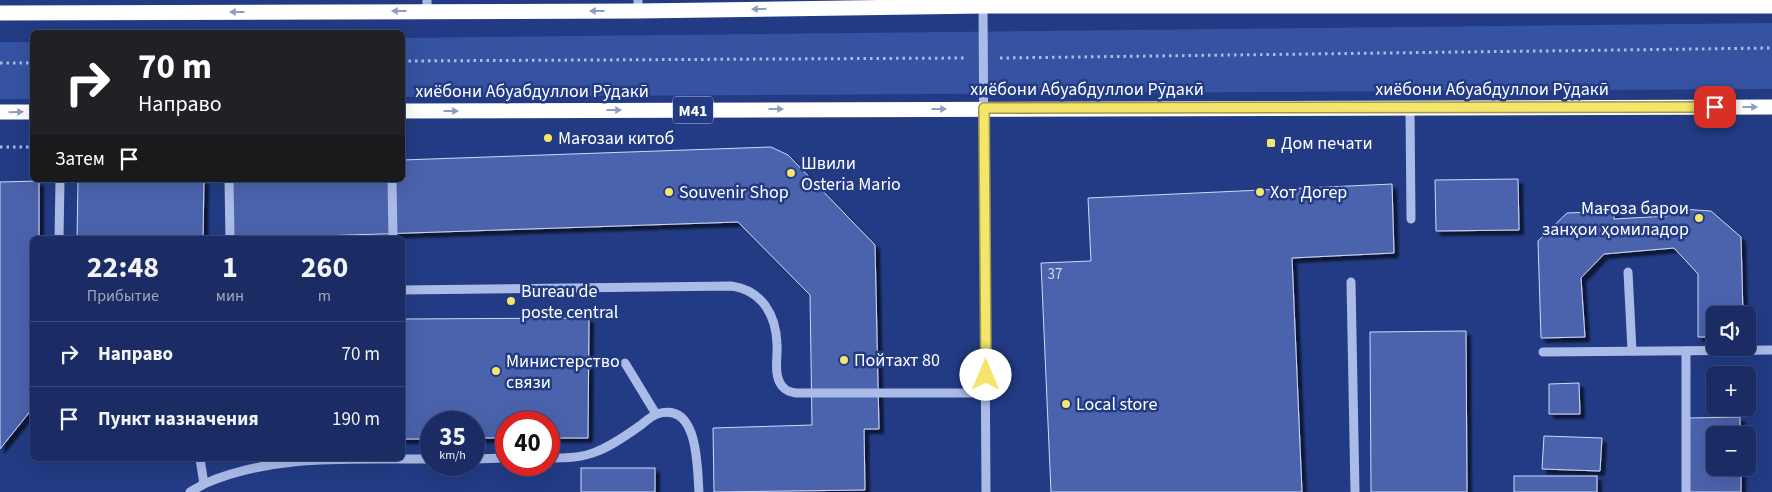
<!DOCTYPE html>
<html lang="ru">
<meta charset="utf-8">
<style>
body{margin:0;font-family:"Source Sans 3",sans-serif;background:#27386c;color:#f1f3f6;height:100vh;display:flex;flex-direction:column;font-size:19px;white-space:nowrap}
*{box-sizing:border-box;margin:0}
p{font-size:16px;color:#9fa7be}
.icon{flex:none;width:28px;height:28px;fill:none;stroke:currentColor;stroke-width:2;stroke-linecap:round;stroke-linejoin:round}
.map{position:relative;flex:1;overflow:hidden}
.panel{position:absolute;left:30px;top:236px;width:375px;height:225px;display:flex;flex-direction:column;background:#1a2c63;border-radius:8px;box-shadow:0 5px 20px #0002,0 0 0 1px #384878}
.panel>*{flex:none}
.hud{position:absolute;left:30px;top:30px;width:375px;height:152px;border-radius:8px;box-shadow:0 5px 20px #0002,0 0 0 1px #384878;background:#202124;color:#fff;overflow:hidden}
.tools{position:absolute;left:1706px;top:306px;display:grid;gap:10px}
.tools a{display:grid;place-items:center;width:50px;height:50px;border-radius:8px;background:#1a2c63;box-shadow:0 5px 20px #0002,0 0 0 1px #384878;font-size:25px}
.speed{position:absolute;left:420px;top:411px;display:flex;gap:10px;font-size:25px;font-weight:700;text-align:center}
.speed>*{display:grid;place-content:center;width:65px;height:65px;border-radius:50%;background:#1a2c63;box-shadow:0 5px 20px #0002,0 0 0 1px #384878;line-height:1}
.speed small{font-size:12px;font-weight:400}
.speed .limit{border:8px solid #d22;background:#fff;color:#111}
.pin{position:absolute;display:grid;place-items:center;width:42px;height:42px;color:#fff;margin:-21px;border-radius:10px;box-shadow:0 2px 8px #0006}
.me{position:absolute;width:55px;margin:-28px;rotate:0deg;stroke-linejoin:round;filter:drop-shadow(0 0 4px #0008)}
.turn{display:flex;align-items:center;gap:18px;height:105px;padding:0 25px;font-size:22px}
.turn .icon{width:65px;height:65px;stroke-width:2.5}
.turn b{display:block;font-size:35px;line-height:42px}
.then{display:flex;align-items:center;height:48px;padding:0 25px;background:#0003;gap:10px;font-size:19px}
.eta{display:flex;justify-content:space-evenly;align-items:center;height:85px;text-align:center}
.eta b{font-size:30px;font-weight:700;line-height:35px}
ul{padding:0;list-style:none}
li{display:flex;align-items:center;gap:15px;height:65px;padding:0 25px;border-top:1px solid #384878}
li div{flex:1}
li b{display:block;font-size:19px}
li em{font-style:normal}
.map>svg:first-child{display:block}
</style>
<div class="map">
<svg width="1772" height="492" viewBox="0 0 1772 492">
<defs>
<filter id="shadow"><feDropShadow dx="4.5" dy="4.5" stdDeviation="1" flood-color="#0009"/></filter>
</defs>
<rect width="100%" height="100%" fill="#223b84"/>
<g fill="#3653a1">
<path d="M1772,23V89L403,97L402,38Z"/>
<rect x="0" y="42" width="32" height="57"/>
</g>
<g fill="#4b64ac" stroke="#cfd9f6" filter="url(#shadow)">
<path d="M771,147L788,155L875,245L879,429H864L865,490L714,492L713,428L812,425L810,295L738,222L230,239L229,180H402V160Z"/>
<path d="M1518,179L1519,230L1436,231L1435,180Z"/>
<path d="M78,180H204L203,239H77Z"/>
<path d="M39,181V239H32V409L0,449V182Z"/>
<path d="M1392,184L1394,253L1292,258L1302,492H1051L1041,263L1091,261L1088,198Z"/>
<path d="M1666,208L1711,211L1741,237L1743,315H1715V337H1698V274L1674,248L1604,254L1581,278L1585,337L1541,338L1538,241L1567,213L1614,211V219L1667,216Z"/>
<path d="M589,318L588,438H549V422H506V438H474V422H431V439H402V319Z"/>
<path d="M1466,331L1467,492H1371L1370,332Z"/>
<path d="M1579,383L1580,414H1549V384Z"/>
<path d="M1740,417V435H1715V468H1741V492H1689L1688,418Z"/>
<path d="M1544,436L1602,438L1600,471L1542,469Z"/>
<rect x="581" y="468" width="74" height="24"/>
<rect x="1514" y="476" width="83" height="16"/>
</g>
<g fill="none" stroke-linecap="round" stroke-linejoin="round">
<g stroke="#abbbe8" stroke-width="3" stroke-dasharray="2.5 4" stroke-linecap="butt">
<path d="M1000,58L1772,48"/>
<path d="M402,61L966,58"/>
<path d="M0,63H32"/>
<path d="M0,147H32"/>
</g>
<g stroke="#abbbe8" stroke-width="9">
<path d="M638,0V11"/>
<path d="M983,3L986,492"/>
<path d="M427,11V0"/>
<path d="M1410,108L1411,219"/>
<path d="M229,180L230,239"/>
<path d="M392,180L393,239"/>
<path d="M59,239L60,180"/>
<path d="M1628,272L1632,351"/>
<path d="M1351,282L1355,492"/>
<path d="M402,290L731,286C762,290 776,315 777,344C778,357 773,375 782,386C786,391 790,392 796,393H986"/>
<path d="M1686,351V492"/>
<path d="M1543,352L1772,350"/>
<path d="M625,363L656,414"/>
<path d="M549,458C566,458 582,458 598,451C613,445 627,435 641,425C645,422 651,416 657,414C699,401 697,467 699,492"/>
<path d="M474,459L506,458"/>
<path d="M204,484C274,453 355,460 431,459"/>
<path d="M190,492L204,484L200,459"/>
</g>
<g stroke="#fff" stroke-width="15">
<path d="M0,13L638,11L983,6H1772"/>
<path d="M402,111L1772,107"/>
<path d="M0,112H32"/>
</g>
</g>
<defs><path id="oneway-solid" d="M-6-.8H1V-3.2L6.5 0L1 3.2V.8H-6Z" transform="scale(1.25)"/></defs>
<g fill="#909dc2">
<use href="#oneway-solid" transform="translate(759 9) rotate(179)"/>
<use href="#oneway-solid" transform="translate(399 11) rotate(180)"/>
<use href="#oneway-solid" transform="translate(597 11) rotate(180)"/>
<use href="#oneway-solid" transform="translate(237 12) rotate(180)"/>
<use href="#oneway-solid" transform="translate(1750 107)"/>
<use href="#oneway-solid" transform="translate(776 109)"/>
<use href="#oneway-solid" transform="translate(939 109)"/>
<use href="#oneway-solid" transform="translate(614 110)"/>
<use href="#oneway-solid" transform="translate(451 111)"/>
<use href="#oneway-solid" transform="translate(16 112) rotate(-1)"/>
</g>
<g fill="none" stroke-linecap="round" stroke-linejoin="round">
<g stroke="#9f9647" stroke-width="12">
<path id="route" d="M986,375L984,108L1715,107"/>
</g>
<use href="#route" stroke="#f4e66d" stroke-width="9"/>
</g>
<g fill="#f4e66d" stroke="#223b84" stroke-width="2">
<circle cx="548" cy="138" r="5"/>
<rect x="1266" y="138" width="10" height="10" rx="2.5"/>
<circle cx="791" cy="173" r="5"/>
<circle cx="669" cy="192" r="5"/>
<circle cx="1260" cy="192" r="5"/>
<circle cx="1699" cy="218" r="5"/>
<circle cx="511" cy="301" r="5"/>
<circle cx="844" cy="360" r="5"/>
<circle cx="496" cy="371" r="5"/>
<circle cx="1066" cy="404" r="5"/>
</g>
<g text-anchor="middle" stroke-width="5" stroke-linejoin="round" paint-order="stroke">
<g font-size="15" fill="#d2d8ea">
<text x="1055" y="279">37</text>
</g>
<rect fill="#223b84" stroke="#bdc4da" stroke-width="1" x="673" y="96.5" width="40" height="27" rx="4"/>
<g font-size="16" font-weight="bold" fill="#fff">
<text x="693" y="116">M41</text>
</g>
<g font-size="18" fill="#fff" stroke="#223b84">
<text x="1087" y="95">хиёбони Абуабдуллои Рӯдакӣ</text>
<text x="1492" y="95">хиёбони Абуабдуллои Рӯдакӣ</text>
<text x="532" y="97">хиёбони Абуабдуллои Рӯдакӣ</text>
</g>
<g font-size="18" fill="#fff" stroke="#223b84" text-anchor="start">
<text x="558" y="144">Мағозаи китоб</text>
<text x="1281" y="149">Дом печати</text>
<text x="801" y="169">Швили<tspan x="801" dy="21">Osteria Mario</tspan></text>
<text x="679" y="198">Souvenir Shop</text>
<text x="1270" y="198">Хот Догер</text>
<text x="1689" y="214" text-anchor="end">Мағоза барои<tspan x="1689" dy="21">занҳои ҳомиладор</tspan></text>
<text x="521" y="297">Bureau de<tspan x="521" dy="21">poste central</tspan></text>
<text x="854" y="366">Пойтахт 80</text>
<text x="506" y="367">Министерство<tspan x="506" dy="21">связи</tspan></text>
<text x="1076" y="410">Local store</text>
</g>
</g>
</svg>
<div class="tools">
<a><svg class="icon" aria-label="sound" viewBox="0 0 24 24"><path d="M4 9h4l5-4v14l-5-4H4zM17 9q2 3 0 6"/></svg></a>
<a>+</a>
<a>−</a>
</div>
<div class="speed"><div>35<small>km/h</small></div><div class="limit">40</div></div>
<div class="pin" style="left:1715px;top:107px;background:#d93025"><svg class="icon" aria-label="arrive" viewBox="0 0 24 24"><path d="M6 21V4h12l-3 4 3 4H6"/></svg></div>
<svg class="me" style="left:986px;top:375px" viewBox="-20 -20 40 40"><circle r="19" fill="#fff"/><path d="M0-13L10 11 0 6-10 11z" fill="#f4e66d"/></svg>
<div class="hud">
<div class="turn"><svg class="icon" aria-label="right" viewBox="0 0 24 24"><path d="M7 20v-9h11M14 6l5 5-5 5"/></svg><div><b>70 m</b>Направо</div></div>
<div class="then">Затем<svg class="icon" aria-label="arrive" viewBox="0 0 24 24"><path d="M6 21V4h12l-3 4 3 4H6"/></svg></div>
</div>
<section class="panel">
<div class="eta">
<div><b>22:48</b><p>Прибытие</p></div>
<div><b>1</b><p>мин</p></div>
<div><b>260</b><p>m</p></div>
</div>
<ul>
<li><svg class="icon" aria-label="right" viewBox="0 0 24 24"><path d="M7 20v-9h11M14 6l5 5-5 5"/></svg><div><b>Направо</b></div><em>70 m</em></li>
<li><svg class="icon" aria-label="arrive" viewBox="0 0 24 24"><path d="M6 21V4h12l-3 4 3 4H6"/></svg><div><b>Пункт назначения</b></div><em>190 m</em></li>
</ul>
</section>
</div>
